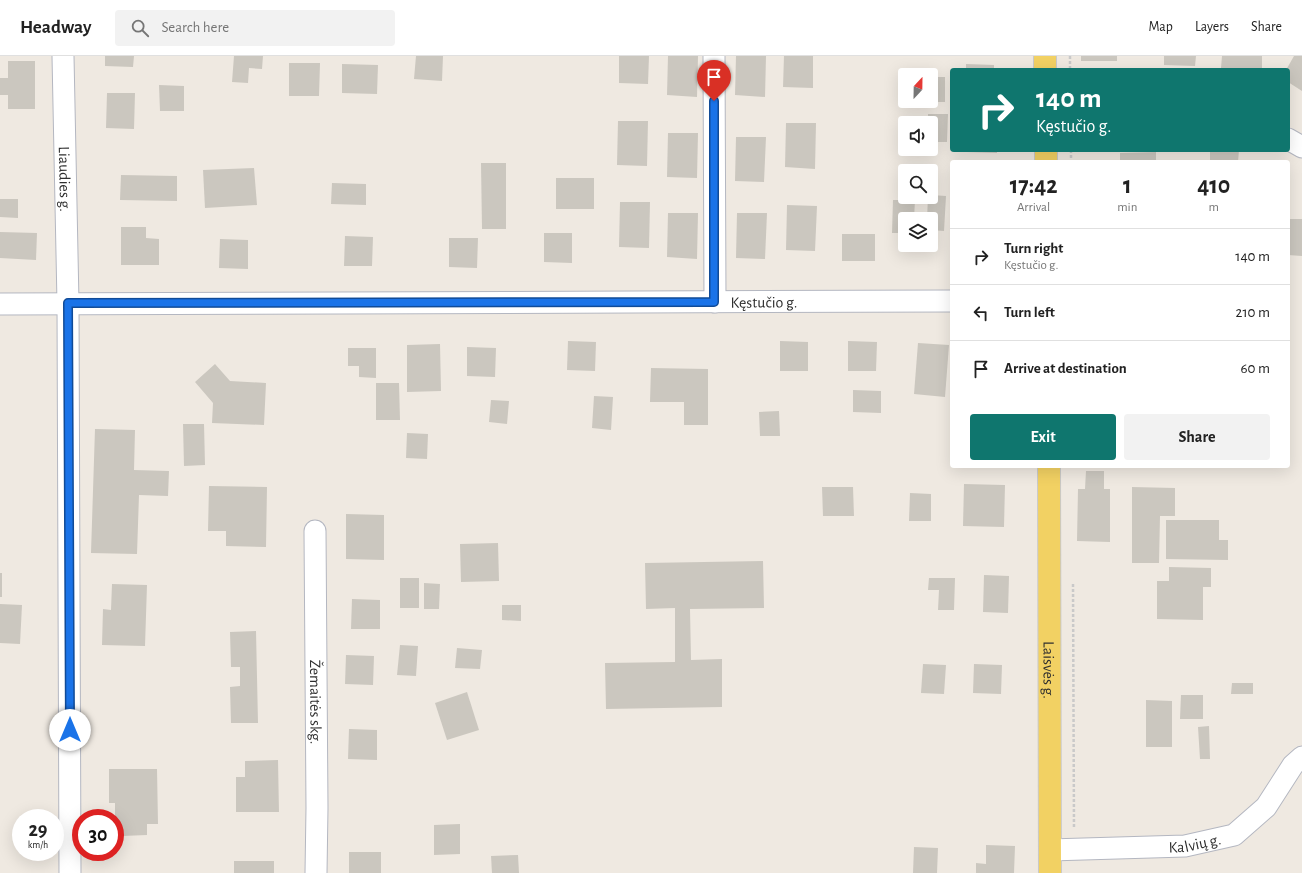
<!DOCTYPE html>
<meta charset="utf-8">
<style>
body{margin:0;font-family:"Alegreya Sans",sans-serif;background:#f2f2f2;color:#222;height:100vh;display:flex;flex-direction:column;font-size:15px;white-space:nowrap}
*{box-sizing:border-box;margin:0}
p{font-size:13px;color:#767676}
.icon{flex:none;width:22px;height:22px;fill:none;stroke:currentColor;stroke-width:2;stroke-linecap:round;stroke-linejoin:round}
.map{position:relative;flex:1;overflow:hidden}
.drawer{position:absolute;left:950px;top:104px;width:340px;height:308px;display:flex;flex-direction:column;background:#fff;border-radius:4px;box-shadow:0 4px 16px #0002}
.drawer>*{flex:none}
.hud{position:absolute;left:950px;top:12px;width:340px;height:84px;border-radius:4px;box-shadow:0 4px 16px #0002;background:#0f766e;color:#fff;overflow:hidden}
.needle{width:26px;rotate:22deg}
.tools{position:absolute;left:898px;top:12px;display:grid;gap:8px}
.tools a{display:grid;place-items:center;width:40px;height:40px;border-radius:4px;background:#fff;box-shadow:0 4px 16px #0002;font-size:20px}
.speed{position:absolute;left:12px;top:753px;display:flex;gap:8px;font-size:20px;font-weight:700;text-align:center}
.speed>*{display:grid;place-content:center;width:52px;height:52px;border-radius:50%;background:#fff;box-shadow:0 4px 16px #0002;line-height:1}
.speed small{font-size:10px;font-weight:400}
.speed .limit{border:6px solid #d22;background:#fff;color:#111}
.pin{position:absolute;display:grid;place-items:center;width:34px;height:34px;color:#fff;margin:-41px -17px;border-radius:50% 50% 50% 0;rotate:-45deg;box-shadow:0 0 4px #0007}
.pin .icon{rotate:45deg}
.me{position:absolute;width:44px;margin:-22px;rotate:0deg;stroke-linejoin:round;filter:drop-shadow(0 0 3px #0008)}
.turn{display:flex;align-items:center;gap:14px;height:84px;padding:0 20px;font-size:18px}
.turn .icon{width:52px;height:52px;stroke-width:2.5}
.turn b{display:block;font-size:28px;line-height:34px}
.eta{display:flex;justify-content:space-evenly;align-items:center;height:68px;text-align:center}
.eta b{font-size:24px;font-weight:600;line-height:28px}
.button{display:flex;gap:8px;margin-top:auto;padding:8px 20px}
.button a{flex:1;height:46px;border-radius:4px;background:#0f766e;color:#fff;font-size:16px;font-weight:600;line-height:46px;text-align:center}
.button a+a{background:#f2f2f2;color:#222}
ul{padding:0;list-style:none}
li{display:flex;align-items:center;gap:12px;height:56px;padding:0 20px;border-top:1px solid #e0e0e0}
li div{flex:1}
li b{display:block;font-size:15px}
li em{font-style:normal}
header{display:flex;align-items:center;gap:24px;box-sizing:border-box;height:56px;padding:0 20px;background:#fff;border-bottom:1px solid #e0e0e0}
header strong{font-size:19px}
nav{display:flex;gap:22px;margin-inline-start:auto;font-size:14px}
.search{width:280px;height:36px;background:#f2f2f2;display:flex;align-items:center;gap:10px;box-sizing:border-box;padding:0 14px;border-radius:4px;color:#767676;font-size:15px}
.map>svg:first-child{display:block}
</style>
<header>
<strong>Headway</strong>
<div class="search"><svg class="icon" aria-label="search" viewBox="0 0 24 24"><circle cx="10" cy="10" r="6"/><path d="M15 15l6 6"/></svg>Search here</div>
<nav><a>Map</a><a>Layers</a><a>Share</a></nav>
</header>
<div class="map">
<svg width="1302" height="817" viewBox="0 0 1302 817">
<rect width="100%" height="100%" fill="#efe9e1"/>
<g fill="#cbc7bf">
<path d="M105,0H134L133,11L105,10Z"/>
<path d="M234,0H263L262,13L249,12L248,27L232,26Z"/>
<path d="M416,0H443L442,25L414,23Z"/>
<path d="M619,0H649L648,28L619,27Z"/>
<path d="M668,0H698L697,41L667,39Z"/>
<path d="M736,0H766L765,41L735,39Z"/>
<path d="M784,0H813V32L783,31Z"/>
<rect x="1081" y="0" width="36" height="5"/>
<path d="M1164,0H1196L1195,10L1164,9Z"/>
<path d="M1222,0H1262V14L1221,12Z"/>
<path d="M1294,0H1302V35L1288,26V14H1286Z"/>
<path d="M8,5H35V53H8V39H0V22H8Z"/>
<path d="M289,7H320L319,40H289Z"/>
<path d="M342,8L378,9L377,38L342,37Z"/>
<path d="M966,8L994,9V14H966Z"/>
<rect x="931" y="21" width="14" height="25"/>
<path d="M159,29L184,30V55H160Z"/>
<path d="M107,37H135L134,73L106,72Z"/>
<path d="M928,58H948L947,86H931V67H928Z"/>
<path d="M618,65H648L647,110L617,109Z"/>
<path d="M786,67H816L815,113L785,111Z"/>
<path d="M668,77H698L697,122L667,121Z"/>
<path d="M736,81H766L764,126L735,125Z"/>
<path d="M966,94H997V97L966,96Z"/>
<path d="M1210,94H1239L1238,106H1210Z"/>
<path d="M1156,96V106H1120V97Z"/>
<path d="M481,107H506V173H482Z"/>
<path d="M254,112L257,149L205,152L203,114Z"/>
<path d="M121,119L177,120V145L120,144Z"/>
<rect x="556" y="122" width="38" height="31"/>
<path d="M332,127L366,128V149L331,148Z"/>
<path d="M931,139L946,140L944,175L931,174V163H927L928,141H931Z"/>
<path d="M0,143H18V162L0,161Z"/>
<path d="M893,144H915L914,163H905V177H892Z"/>
<path d="M620,146H650L649,192L619,191Z"/>
<path d="M787,149L817,150L815,195L786,194Z"/>
<path d="M668,157H698L697,203L667,201Z"/>
<path d="M737,157H767L765,203L736,202Z"/>
<path d="M1288,158H1290V163H1302V200L1288,199Z"/>
<path d="M121,171H146V182L159,183V209H121Z"/>
<path d="M0,176L37,177L36,204L0,202Z"/>
<path d="M544,177H572V207L544,206Z"/>
<rect x="842" y="178" width="33" height="27"/>
<path d="M345,180L373,181L372,210H344Z"/>
<path d="M449,182H478L477,212L449,211Z"/>
<path d="M220,183L248,184V213L219,212Z"/>
<path d="M568,285L596,286L595,315L567,314Z"/>
<path d="M780,285L808,286V315H780Z"/>
<path d="M848,285L877,286L876,315H848Z"/>
<path d="M918,287L949,289L945,341L914,338Z"/>
<path d="M440,288L441,335L407,336V289Z"/>
<path d="M467,291L496,292L495,321L467,320Z"/>
<path d="M348,292H376V322L359,321V310H348Z"/>
<path d="M215,308L230,325L266,327L264,369L212,367L213,347L195,326Z"/>
<path d="M651,312L708,313V369H684V346H650Z"/>
<path d="M376,327H399L400,364H376Z"/>
<path d="M853,334L881,335V357L853,356Z"/>
<path d="M594,340L613,341L611,374L592,372Z"/>
<path d="M491,344L509,345L507,368L489,366Z"/>
<path d="M779,355L780,380H760L759,356Z"/>
<path d="M183,368H204L205,409L184,410Z"/>
<path d="M95,373L135,374L134,414L169,415L168,440L139,439L137,498L91,497Z"/>
<path d="M407,377L428,378L427,403L406,402Z"/>
<path d="M1086,415H1104V433H1110V486L1077,485L1078,433H1085Z"/>
<path d="M964,428L1005,429L1004,471L963,470Z"/>
<path d="M209,430L267,431L266,491L226,490V475H208Z"/>
<path d="M822,431H853L854,460H823Z"/>
<path d="M1132,431L1175,432V460H1160L1159,507H1132Z"/>
<path d="M910,437L931,438V465H909Z"/>
<path d="M346,458L384,459V504L346,503Z"/>
<path d="M1166,464H1219V484H1228V504L1166,503Z"/>
<path d="M498,487L499,525L461,526L460,488Z"/>
<path d="M763,505L764,552L690,553L691,604L722,603V651L606,653L605,607L675,606V552L646,553L645,507Z"/>
<path d="M1169,511L1211,512V531H1203V564L1157,563V525H1169Z"/>
<rect x="0" y="517" width="2" height="24"/>
<path d="M984,519L1009,520L1008,557L983,556Z"/>
<rect x="400" y="522" width="19" height="30"/>
<path d="M929,522H955L954,554H938L939,534H928Z"/>
<path d="M424,527L440,528L439,553H424Z"/>
<path d="M112,528L147,529L145,590L102,589L103,553L111,554Z"/>
<path d="M352,543L380,544V573H351Z"/>
<path d="M0,548L22,549L20,588L0,587Z"/>
<path d="M502,549H521V565L502,564Z"/>
<path d="M256,575L258,667H231L230,631L240,630V611H231L230,576Z"/>
<path d="M400,589L418,590L416,620L397,619Z"/>
<path d="M457,592L482,594L480,613L455,612Z"/>
<path d="M346,599L374,600L373,629L345,628Z"/>
<path d="M923,608L946,609L944,638L921,637Z"/>
<path d="M974,608L1002,609L1001,638L973,637Z"/>
<path d="M1232,627H1253V638H1231Z"/>
<path d="M467,636L479,674L447,684L435,647Z"/>
<path d="M1181,639H1203V663H1180Z"/>
<path d="M1146,644L1172,645V691H1146Z"/>
<path d="M1209,670L1210,703H1200L1198,671Z"/>
<path d="M349,673L377,674V704L348,703Z"/>
<path d="M278,704L279,756H236V721H245V705Z"/>
<path d="M109,713H157L158,768H147V779L122,780V770H115V747H109Z"/>
<path d="M460,768V798L434,799V769Z"/>
<path d="M986,789L1015,790L1014,817H976V807L986,808Z"/>
<path d="M914,791L938,792L937,817H913Z"/>
<rect x="349" y="796" width="32" height="21"/>
<path d="M518,799L519,817H492L491,800Z"/>
<rect x="234" y="805" width="40" height="12"/>
</g>
<g fill="none" stroke-linecap="round" stroke-linejoin="round">
<g stroke="#b4b7c1" stroke-width="23">
<g id="minor">
<path id="s1" d="M63,0L68,247L70,817"/>
<path d="M714,0L715,246"/>
<path d="M1288,83L1302,91"/>
<path id="s2" d="M0,248L952,245"/>
<path id="s3" d="M315,475L317,752L316,817"/>
<path id="s4" d="M1050,794L1185,790L1234,779L1266,751L1293,709L1302,701"/>
</g>
</g>
<g stroke="#c9c9c9" stroke-width="24">
<g id="primary">
<path d="M1045,0V14"/>
<path d="M1046,94V106"/>
<path id="s5" d="M1049,410L1050,817"/>
</g>
</g>
<g stroke="#c9c9c9" stroke-width="2.5" stroke-dasharray="3 2" stroke-linecap="butt">
<path d="M1070,0V14"/>
<path d="M1071,94V106"/>
<path d="M1073,528L1074,773"/>
</g>
<use href="#minor" stroke="#fff" stroke-width="21"/>
<use href="#primary" stroke="#f2d163" stroke-width="22"/>
</g>
<g fill="none" stroke-linecap="round" stroke-linejoin="round">
<g stroke="#114b97" stroke-width="10">
<path id="route" d="M70,674L68,247L714,246V45"/>
</g>
<use href="#route" stroke="#1a73e8" stroke-width="7"/>
</g>
<g text-anchor="middle" stroke-width="4" stroke-linejoin="round" paint-order="stroke">
<g font-size="16" fill="#2e2e2e" stroke="#fff">
<text dy="6" stroke="none"><textPath href="#s1" startOffset="123">Liaudies g.</textPath></text>
<text dy="6" stroke="none"><textPath href="#s2" startOffset="764">Kęstučio g.</textPath></text>
<text dy="6" stroke="none"><textPath href="#s5" startOffset="204">Laisvės g.</textPath></text>
<text dy="6" stroke="none"><textPath href="#s3" startOffset="171">Žemaitės skg.</textPath></text>
<text dy="6" stroke="none"><textPath href="#s4" startOffset="145">Kalvių g.</textPath></text>
</g>
</g>
</svg>
<div class="tools">
<a><svg class="needle" viewBox="-14 -14 28 28"><path d="M0-13l5 13h-10z" fill="#e53935"/><path d="M0 13l5-13h-10z" fill="#767676"/></svg></a>
<a><svg class="icon" aria-label="sound" viewBox="0 0 24 24"><path d="M4 9h4l5-4v14l-5-4H4zM17 9q2 3 0 6"/></svg></a>
<a><svg class="icon" aria-label="search" viewBox="0 0 24 24"><circle cx="10" cy="10" r="6"/><path d="M15 15l6 6"/></svg></a>
<a><svg class="icon" aria-label="layers" viewBox="0 0 24 24"><path d="M12 4l9 5-9 5-9-5zM3 14l9 5 9-5"/></svg></a>
</div>
<div class="speed"><div>29<small>km/h</small></div><div class="limit">30</div></div>
<div class="pin" style="left:714px;top:45px;background:#d93025"><svg class="icon" aria-label="arrive" viewBox="0 0 24 24"><path d="M6 21V4h12l-3 4 3 4H6"/></svg></div>
<svg class="me" style="left:70px;top:674px" viewBox="-20 -20 40 40"><circle r="19" fill="#fff"/><path d="M0-13L10 11 0 6-10 11z" fill="#1a73e8"/></svg>
<div class="hud">
<div class="turn"><svg class="icon" aria-label="right" viewBox="0 0 24 24"><path d="M7 20v-9h11M14 6l5 5-5 5"/></svg><div><b>140 m</b>Kęstučio g.</div></div>
</div>
<section class="drawer">
<div class="eta">
<div><b>17:42</b><p>Arrival</p></div>
<div><b>1</b><p>min</p></div>
<div><b>410</b><p>m</p></div>
</div>
<ul>
<li><svg class="icon" aria-label="right" viewBox="0 0 24 24"><path d="M7 20v-9h11M14 6l5 5-5 5"/></svg><div><b>Turn right</b><p>Kęstučio g.</p></div><em>140 m</em></li>
<li><svg class="icon" aria-label="left" viewBox="0 0 24 24"><path d="M17 20v-9H6M10 6l-5 5 5 5"/></svg><div><b>Turn left</b></div><em>210 m</em></li>
<li><svg class="icon" aria-label="arrive" viewBox="0 0 24 24"><path d="M6 21V4h12l-3 4 3 4H6"/></svg><div><b>Arrive at destination</b></div><em>60 m</em></li>
</ul>
<div class="button"><a>Exit</a><a>Share</a></div>
</section>
</div>
